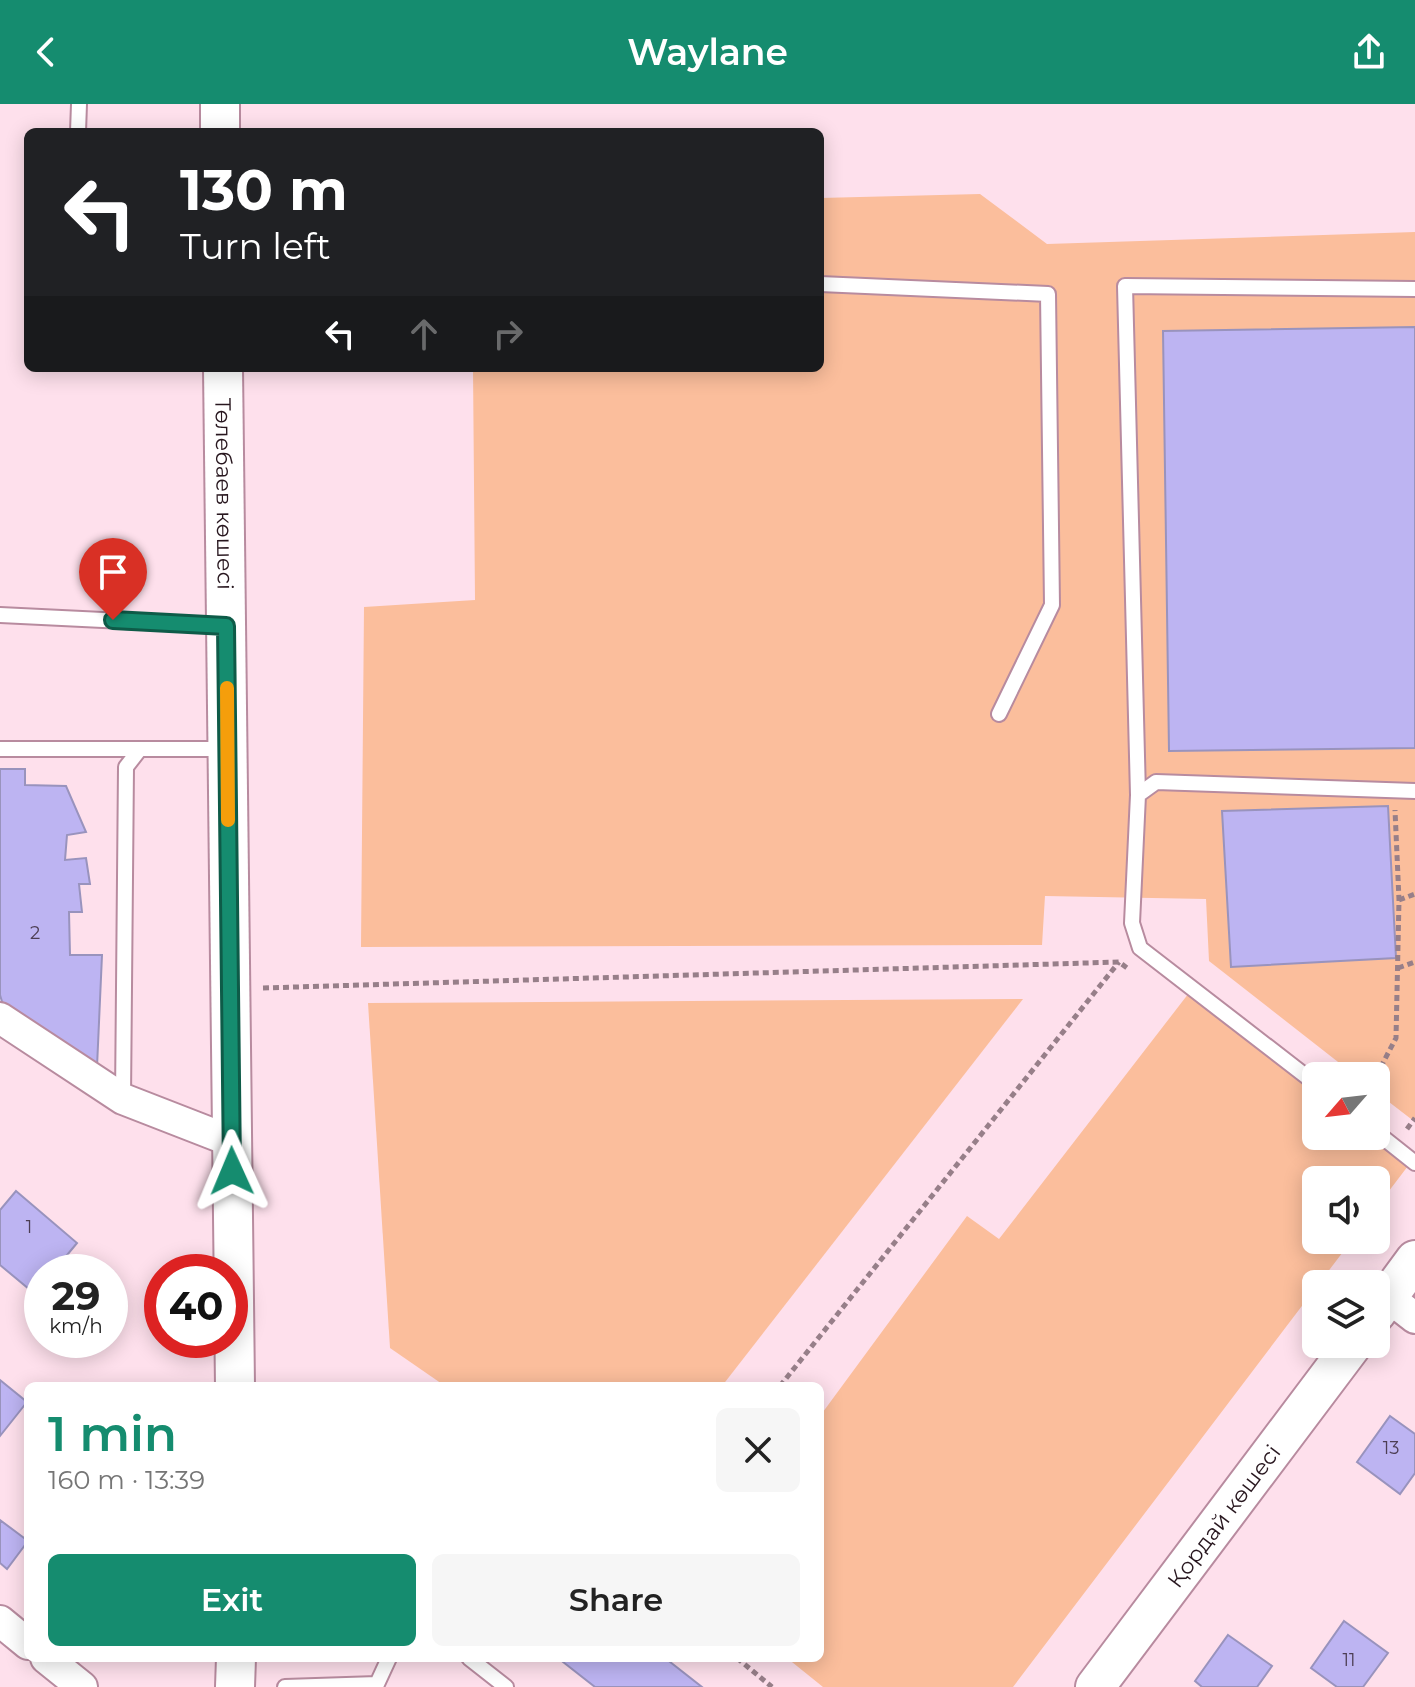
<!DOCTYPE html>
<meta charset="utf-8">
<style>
body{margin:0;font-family:Montserrat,sans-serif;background:#f6f6f6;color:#222;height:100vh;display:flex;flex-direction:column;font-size:30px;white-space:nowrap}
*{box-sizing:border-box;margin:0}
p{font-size:26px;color:#767676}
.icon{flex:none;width:44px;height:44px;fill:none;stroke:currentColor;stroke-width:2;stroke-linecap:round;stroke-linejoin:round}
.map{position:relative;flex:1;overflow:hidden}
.details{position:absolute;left:24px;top:1278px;width:800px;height:280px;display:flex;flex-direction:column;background:#fff;border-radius:12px;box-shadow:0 4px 20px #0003}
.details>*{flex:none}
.guide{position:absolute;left:24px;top:24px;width:800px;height:244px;border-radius:12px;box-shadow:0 4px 20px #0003;background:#202124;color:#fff;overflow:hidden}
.needle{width:52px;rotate:242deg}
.fabs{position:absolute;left:1302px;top:958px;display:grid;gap:16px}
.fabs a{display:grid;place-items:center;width:88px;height:88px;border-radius:12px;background:#fff;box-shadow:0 4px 20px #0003;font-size:40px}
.speed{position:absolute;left:24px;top:1150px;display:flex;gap:16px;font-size:40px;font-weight:700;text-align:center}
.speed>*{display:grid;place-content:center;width:104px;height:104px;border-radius:50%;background:#fff;box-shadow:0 4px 20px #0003;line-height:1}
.speed small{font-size:20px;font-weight:400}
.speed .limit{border:12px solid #d22;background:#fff;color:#111}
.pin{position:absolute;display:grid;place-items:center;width:68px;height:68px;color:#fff;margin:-82px -34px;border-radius:50% 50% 50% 0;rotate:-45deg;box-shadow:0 0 8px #0007}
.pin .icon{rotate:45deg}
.me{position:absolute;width:88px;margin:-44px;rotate:359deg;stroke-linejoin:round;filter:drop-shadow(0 0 6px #0008)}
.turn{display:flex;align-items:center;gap:28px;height:168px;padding:0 24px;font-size:36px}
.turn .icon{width:104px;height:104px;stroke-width:2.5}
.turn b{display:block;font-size:56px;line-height:68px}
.lanes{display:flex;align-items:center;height:76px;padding:0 24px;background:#0003;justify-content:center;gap:40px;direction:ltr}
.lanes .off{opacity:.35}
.round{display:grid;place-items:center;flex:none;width:84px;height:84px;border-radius:12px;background:#f6f6f6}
.head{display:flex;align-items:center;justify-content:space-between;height:136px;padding:0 24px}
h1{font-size:48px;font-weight:600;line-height:60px;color:#158c6f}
.primary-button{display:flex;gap:16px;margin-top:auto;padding:16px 24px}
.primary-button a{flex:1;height:92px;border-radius:12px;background:#158c6f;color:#fff;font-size:32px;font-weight:600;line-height:92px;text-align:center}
.primary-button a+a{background:#f6f6f6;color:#222}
header{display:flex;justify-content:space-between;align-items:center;height:104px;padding:0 24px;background:#158c6f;color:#fff;font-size:36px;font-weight:600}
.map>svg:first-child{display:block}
</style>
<header><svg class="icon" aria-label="back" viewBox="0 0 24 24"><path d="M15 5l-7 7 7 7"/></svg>Waylane<svg class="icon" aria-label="share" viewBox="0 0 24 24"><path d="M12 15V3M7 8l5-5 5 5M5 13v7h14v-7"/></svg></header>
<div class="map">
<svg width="1415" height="1583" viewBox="0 0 1415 1583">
<rect width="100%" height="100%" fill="#fee0ec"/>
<g fill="#fbbe9c">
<path d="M980,90L1047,140L1415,128V1018L1376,988V972H1356L1209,857L1206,795L1045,792L1042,841L361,843L364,503L475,496L473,264H820V94Z"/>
<path d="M1192,885L1316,984V1032H1376L1411,1058L1376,1104V1076H1316V1136H1352L1013,1583H823L787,1554H820V1312L967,1112L999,1135Z"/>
<path d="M1023,895L722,1282H445L390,1244L368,899Z"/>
</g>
<g fill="#bdb4f2" stroke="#9993bd" stroke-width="2">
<path d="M1415,223V644L1169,647L1163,227Z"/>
<path d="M0,665H25V681L66,682L86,728L67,731L65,756L86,754L90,780H79L82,808H69L70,851H102L97,963L4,904L0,891Z"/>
<path d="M1388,702L1396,854L1231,863L1222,707Z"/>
<path d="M16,1087L77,1139L53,1168H42V1181L35,1190L0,1161V1106Z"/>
<path d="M0,1276L27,1298L0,1332Z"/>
<path d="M1390,1312L1415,1330V1369L1400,1390L1357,1358Z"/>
<path d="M0,1416L28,1437L7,1465L0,1459Z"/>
<path d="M1344,1517L1388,1549L1363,1583H1337L1311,1564Z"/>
<path d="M1228,1531L1272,1562L1257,1583H1202L1195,1577Z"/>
<path d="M558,1554H665L702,1583H595Z"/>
</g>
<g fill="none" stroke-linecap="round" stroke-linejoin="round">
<g stroke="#b88b9f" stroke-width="18">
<g id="service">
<path d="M78,28L79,0"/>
<path d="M820,180L1048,190L1052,501L999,610"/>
<path d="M0,511L226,522"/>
<path d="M0,645H227"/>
<path d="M1138,691L1125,182L1415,185"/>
<path d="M1316,980L1140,844L1132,819L1138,691L1156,678L1415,687"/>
<path d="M123,994L126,663L140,645"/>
<path d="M1376,1028L1415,1059"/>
<path d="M469,1554L506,1583"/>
<path d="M285,1583L377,1580L389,1554"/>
</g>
</g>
<g stroke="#b88b9f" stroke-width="34">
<g id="minor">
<path d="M0,914L123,995L231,1037"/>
<path d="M1388,1193L1415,1214"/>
<path d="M0,1517L28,1540"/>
<path d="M46,1554L82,1583"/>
</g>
</g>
<g stroke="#b88b9f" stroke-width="42">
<g id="tertiary">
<path d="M220,0V28"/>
<path id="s1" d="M223,264L235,1282"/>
<path d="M1376,1209L1415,1156"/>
<path d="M235,1583L236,1554"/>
<path id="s2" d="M1095,1583L1353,1240"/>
</g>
</g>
<g stroke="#977f89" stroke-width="5" stroke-dasharray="6 4" stroke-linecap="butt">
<path d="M1399,796L1415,790"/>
<path d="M1398,864L1415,858"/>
<path d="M263,884L1119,858L1130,866"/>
<path d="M1376,972L1396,934L1399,796L1395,706"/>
<path d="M1407,1025L1415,1014"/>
<path d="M780,1282L1119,858"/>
<path d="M737,1554L772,1583"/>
</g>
<use href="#service" stroke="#fff" stroke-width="14"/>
<use href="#minor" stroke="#fff" stroke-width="30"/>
<use href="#tertiary" stroke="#fff" stroke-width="38"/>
</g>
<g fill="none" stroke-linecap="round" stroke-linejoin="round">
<g stroke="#0e5b48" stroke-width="20">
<path id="route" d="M113,516L226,522L232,1067"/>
</g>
<use href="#route" stroke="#158c6f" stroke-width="14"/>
<path stroke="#f59e0b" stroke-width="14" d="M227,584L228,716"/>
</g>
<g text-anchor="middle" stroke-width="6" stroke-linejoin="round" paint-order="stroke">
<g font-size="18" fill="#4d3e54">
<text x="35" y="835">2</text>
<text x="29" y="1129">1</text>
<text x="1391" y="1350">13</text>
<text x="1349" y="1562">11</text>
</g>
<g font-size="22" fill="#28171f" stroke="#fff">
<text dy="8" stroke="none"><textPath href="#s1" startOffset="126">Төлебаев көшесі</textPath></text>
<text dy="8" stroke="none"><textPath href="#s2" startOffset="214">Қордай көшесі</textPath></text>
</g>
</g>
</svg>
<div class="fabs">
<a><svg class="needle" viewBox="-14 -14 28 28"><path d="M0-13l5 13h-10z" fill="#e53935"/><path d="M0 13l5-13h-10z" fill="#767676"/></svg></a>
<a><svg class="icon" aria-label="sound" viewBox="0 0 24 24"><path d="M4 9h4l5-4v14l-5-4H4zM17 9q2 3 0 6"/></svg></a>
<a><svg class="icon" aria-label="layers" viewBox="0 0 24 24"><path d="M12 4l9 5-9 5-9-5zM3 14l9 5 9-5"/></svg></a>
</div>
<div class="speed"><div>29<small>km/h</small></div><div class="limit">40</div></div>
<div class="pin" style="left:113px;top:516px;background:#d93025"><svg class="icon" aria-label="arrive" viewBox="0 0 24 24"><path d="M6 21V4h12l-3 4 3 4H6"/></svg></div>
<svg class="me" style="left:232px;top:1067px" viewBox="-20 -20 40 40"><path d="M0-17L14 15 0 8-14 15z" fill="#158c6f" stroke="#fff" stroke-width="4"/></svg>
<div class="guide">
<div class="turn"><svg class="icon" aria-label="left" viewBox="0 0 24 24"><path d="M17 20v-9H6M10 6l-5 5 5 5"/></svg><div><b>130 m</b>Turn left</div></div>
<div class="lanes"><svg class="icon" aria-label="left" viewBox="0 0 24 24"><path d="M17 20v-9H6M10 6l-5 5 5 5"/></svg><svg class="icon off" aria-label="ahead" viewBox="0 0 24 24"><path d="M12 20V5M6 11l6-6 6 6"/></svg><svg class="icon off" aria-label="right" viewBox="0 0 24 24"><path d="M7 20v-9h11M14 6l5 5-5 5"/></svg></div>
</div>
<section class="details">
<div class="head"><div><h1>1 min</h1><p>160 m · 13:39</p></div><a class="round"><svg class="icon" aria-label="close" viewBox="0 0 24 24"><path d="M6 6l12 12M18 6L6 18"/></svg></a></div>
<div class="primary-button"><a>Exit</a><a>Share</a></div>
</section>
</div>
